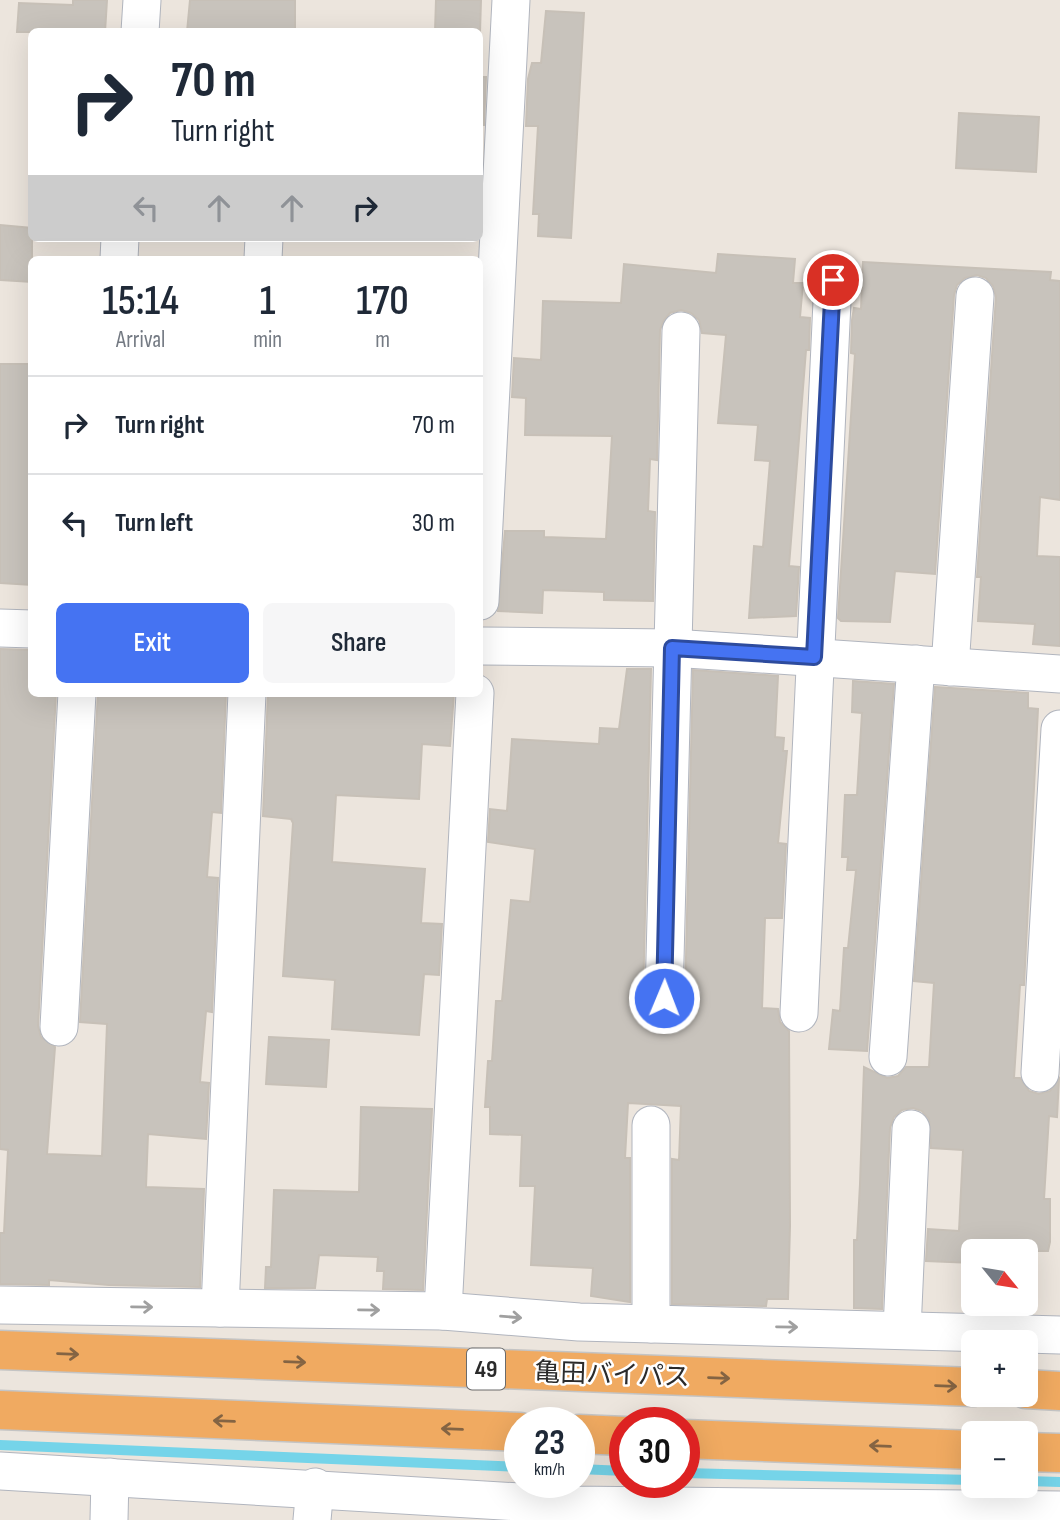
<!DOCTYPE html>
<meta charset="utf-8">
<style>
body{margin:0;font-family:"Sofia Sans Condensed","Noto Sans JP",sans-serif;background:#f6f6f7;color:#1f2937;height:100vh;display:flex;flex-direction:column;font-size:26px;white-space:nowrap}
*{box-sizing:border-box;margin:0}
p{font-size:23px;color:#747a83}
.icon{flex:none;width:38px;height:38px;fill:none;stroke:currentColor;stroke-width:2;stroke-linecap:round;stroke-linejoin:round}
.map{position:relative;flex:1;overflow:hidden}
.side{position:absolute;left:28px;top:256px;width:455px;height:441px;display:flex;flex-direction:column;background:#fff;border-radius:10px;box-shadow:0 7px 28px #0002}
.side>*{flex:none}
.banner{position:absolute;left:28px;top:28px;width:455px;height:214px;border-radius:10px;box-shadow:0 7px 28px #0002;background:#fff;color:#1f2937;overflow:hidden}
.needle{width:46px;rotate:120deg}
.buttons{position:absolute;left:961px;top:1239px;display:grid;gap:14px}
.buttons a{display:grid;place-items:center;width:77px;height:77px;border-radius:10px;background:#fff;box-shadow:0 7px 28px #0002;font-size:35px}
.speed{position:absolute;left:504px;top:1407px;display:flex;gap:14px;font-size:35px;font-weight:700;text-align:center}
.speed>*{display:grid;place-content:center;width:91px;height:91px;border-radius:50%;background:#fff;box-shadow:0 7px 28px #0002;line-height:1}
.speed small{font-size:18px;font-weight:400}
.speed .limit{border:10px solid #d22;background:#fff;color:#111}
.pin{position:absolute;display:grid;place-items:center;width:60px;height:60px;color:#fff;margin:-30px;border:4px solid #fff;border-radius:50%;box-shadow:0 2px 7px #0007}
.me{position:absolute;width:77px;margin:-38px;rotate:1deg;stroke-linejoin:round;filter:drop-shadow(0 0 5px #0008)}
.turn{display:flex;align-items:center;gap:24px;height:147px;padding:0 28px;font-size:32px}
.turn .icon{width:91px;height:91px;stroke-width:2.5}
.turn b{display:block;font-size:49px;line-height:60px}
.lanes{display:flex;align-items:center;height:66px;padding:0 28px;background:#0003;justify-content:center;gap:35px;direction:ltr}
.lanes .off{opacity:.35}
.eta{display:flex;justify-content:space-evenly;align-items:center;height:119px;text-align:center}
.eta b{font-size:42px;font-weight:600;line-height:49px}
.button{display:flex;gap:14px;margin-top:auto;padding:14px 28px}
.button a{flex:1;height:80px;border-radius:10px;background:#4573f2;color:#fff;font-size:28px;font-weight:600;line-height:80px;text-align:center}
.button a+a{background:#f6f6f7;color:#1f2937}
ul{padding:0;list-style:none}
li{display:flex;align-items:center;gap:21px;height:98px;padding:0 28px;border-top:2px solid #e0e1e3}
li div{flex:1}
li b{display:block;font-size:26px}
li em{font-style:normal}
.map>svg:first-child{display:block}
</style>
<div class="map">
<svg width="1060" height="1520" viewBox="0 0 1060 1520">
<rect width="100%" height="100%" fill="#ece5dd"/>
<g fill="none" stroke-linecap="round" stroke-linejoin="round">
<g stroke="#75d4e9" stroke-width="10">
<path d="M0,1445L520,1467"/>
<path d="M579,1469L625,1471"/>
<path d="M684,1473L973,1480"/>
<path d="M1026,1481L1060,1482"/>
</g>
</g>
<g fill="#c8c3bc" stroke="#c7c0b7" stroke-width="2">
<path d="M73,0H107L105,32H17L19,3L73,5Z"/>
<path d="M190,0H295V32H187Z"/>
<path d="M436,0H481L480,32H435Z"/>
<path d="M546,11L584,13L571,238L538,236L539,214H533L538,126H526L528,79L532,63H541Z"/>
<path d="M480,77H486L484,125H480Z"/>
<path d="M959,113L1039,117L1036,172L956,168Z"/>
<path d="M0,225L32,228V282L0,280Z"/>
<path d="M718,254L795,259L793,283H803L800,317L810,318L809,350H806L789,566L799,567L796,616L749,618L754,546L763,547L770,461L755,460L758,425L718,423L726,335L702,333L699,320L691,313L681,310L670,313L664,320L660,330L657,460L650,459L648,511L655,512L653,601L604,600V592L543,590L542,613L498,611L505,531H544V537L606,539L612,436L525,435L526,398L512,397L514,358L541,360L543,301L621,303L624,264L716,273Z"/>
<path d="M863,262L1051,272L1050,280L1060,281V500L1040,497L1037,556L1060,557V646L1033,644L1035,624L978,621L981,577H977L996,297L993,286L986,278L977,275L965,278L957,285L954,295L935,574L895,571L890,622L841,621L838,618L855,354L851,353L852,320L854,308L861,309Z"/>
<path d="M0,364H32V585L0,583Z"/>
<path d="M0,649L32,650V693H56L38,1026L41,1037L55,1047L47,1154L102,1156L107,1024L80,1022L98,693H226L221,813L212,812L207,877L218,878L212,1012L206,1011L200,1082L209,1083L206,1139L148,1134L146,1187L204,1189L200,1287L109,1285L49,1280V1285L0,1284V1233H4L8,1150L0,1149Z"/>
<path d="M627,669H651L643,997L646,1009L653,1015L663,1019L675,1016L682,1008L685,999L693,670L778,676L775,737L784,738L783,751H787L778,843L786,844L782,918H765L762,1008L778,1009L780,1022L789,1031L790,1226L788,1299H767L766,1306L672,1304V1159L679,1160L681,1106L628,1103L625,1158H630V1302L591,1296L593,1268L531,1265L535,1186H520L522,1135L490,1134V1107H485L488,1061H492L496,1001H502L511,900L530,902L535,849L488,842L490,809L507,811L512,739L599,744L600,728L619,729Z"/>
<path d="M853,681L894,684L867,1051L829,1049L833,1010L840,1011L844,948H848L856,870H847L848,857H842L845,795H857L862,713L852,712Z"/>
<path d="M935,687L1028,693V708L1038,709L1024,985H1020L1014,1078H1020L1029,1091L1039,1094L1050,1091L1059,1079L1057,1117L1049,1116L1044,1199H1050V1242L1048,1251H973V1263L926,1261L928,1229L959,1231L963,1150L931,1148L929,1119L922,1111L913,1108L902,1110L894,1117L890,1128L882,1309L854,1308V1240H857L860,1184L864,1067L887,1078L898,1076L906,1067H929L934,983L914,981Z"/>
<path d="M268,693L410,695L411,693H454L450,746L422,744L419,799L336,795L332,862L425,869L421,923L442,924L439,975L424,974L419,1035L332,1029L335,980L283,976L293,823L291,819L263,816Z"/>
<path d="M269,1037L329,1040L326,1087L266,1084Z"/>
<path d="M361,1107L432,1109L423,1290L383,1289L384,1271H377L378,1257L319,1255L315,1288H265L266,1267H271L274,1190L359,1192Z"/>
</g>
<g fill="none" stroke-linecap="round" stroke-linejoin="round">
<g stroke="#b1b5be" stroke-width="39">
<g id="minor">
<path d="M140,32L142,0"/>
<path d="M119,259L120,238"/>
<path d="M263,259L264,238"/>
<path d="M480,601L511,0"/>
<path d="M0,628L32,629"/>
<path d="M480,646L672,648L1060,674"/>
<path d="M950,667L975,296"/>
<path d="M664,998L681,331"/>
<path d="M799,1013L833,280"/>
<path d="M59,1027L77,693"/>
<path d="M888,1057L916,664"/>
<path d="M1040,1073L1060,729"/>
<path d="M0,1305L443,1311L579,1322L1060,1335"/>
<path d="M220,1308L247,693"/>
<path d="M443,1311L475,693"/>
<path d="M651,1324V1125"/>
<path d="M902,1330L911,1129"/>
<path d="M0,1471L570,1505L1060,1510"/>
<path d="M109,1520L110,1477"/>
<path d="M312,1520L315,1487"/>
</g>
</g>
<g stroke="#c4c4c4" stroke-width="41">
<g id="trunk">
<path d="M0,1350L973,1387"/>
<path d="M1026,1389L1060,1391"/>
<path d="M0,1410L520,1432"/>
<path d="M579,1434L625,1436"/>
<path d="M684,1439L973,1450"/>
<path d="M1026,1452L1060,1453"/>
</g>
</g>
<use href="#minor" stroke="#fff" stroke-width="37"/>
<use href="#trunk" stroke="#f0aa61" stroke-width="38"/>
</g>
<defs><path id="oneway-shaft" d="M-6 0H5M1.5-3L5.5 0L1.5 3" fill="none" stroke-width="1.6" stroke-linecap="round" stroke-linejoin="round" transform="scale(1.75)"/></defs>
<g stroke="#a0a0a0">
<use href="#oneway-shaft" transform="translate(142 1307) rotate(1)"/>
<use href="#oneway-shaft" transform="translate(369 1310) rotate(1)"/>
<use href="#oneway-shaft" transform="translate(511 1317) rotate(5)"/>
<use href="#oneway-shaft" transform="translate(787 1327) rotate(1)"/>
</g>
<g stroke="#846443">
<use href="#oneway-shaft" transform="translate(68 1354) rotate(2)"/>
<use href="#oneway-shaft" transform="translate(295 1362) rotate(2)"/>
<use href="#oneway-shaft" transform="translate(719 1378) rotate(2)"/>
<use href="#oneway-shaft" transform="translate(946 1386) rotate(2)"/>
<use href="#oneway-shaft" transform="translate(224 1421) rotate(-178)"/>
<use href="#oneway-shaft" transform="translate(452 1429) rotate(-178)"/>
<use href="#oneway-shaft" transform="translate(880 1446) rotate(-178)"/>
</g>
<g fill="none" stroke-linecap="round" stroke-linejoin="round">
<g stroke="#2d4b9d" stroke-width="18">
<path id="route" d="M664,998L672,648L814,657L833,280"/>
</g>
<use href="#route" stroke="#4573f2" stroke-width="12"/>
</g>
<g text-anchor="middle" stroke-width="5" stroke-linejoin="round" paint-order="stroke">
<rect fill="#fff" stroke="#6b6b6b" stroke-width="2" x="467" y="1348.5" width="38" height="41" rx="5"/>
<g font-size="24" font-weight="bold" fill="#2b2b2b">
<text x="486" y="1377">49</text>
</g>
<g font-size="26" fill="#2b2b2b" stroke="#fff">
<text transform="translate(612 1374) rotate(2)" y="9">亀田バイパス</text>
</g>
</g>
</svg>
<div class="buttons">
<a><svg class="needle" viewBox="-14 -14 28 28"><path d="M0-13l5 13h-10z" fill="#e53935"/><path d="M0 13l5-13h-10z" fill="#747a83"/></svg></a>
<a>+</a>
<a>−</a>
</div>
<div class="speed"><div>23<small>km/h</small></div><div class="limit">30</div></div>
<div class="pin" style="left:833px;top:280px;background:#d93025"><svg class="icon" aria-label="arrive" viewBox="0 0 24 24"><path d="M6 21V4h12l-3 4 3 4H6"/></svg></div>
<svg class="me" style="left:664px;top:998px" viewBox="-20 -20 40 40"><circle r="17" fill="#4573f2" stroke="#fff" stroke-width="3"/><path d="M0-11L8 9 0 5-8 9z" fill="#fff"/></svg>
<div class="banner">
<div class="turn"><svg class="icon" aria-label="right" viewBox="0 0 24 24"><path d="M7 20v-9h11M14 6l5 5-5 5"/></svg><div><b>70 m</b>Turn right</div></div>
<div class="lanes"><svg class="icon off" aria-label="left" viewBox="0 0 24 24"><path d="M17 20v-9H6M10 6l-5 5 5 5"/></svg><svg class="icon off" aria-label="ahead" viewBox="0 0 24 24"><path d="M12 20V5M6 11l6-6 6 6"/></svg><svg class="icon off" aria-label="ahead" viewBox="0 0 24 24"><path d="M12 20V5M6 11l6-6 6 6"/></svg><svg class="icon" aria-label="right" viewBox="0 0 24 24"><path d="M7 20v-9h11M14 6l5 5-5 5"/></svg></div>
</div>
<section class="side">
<div class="eta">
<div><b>15:14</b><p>Arrival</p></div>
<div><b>1</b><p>min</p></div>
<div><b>170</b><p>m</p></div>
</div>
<ul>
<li><svg class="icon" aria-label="right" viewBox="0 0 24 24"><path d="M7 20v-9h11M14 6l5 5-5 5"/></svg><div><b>Turn right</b></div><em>70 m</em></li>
<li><svg class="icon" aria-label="left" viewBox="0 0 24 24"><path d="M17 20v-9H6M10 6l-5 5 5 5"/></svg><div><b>Turn left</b></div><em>30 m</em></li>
</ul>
<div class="button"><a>Exit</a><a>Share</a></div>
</section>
</div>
